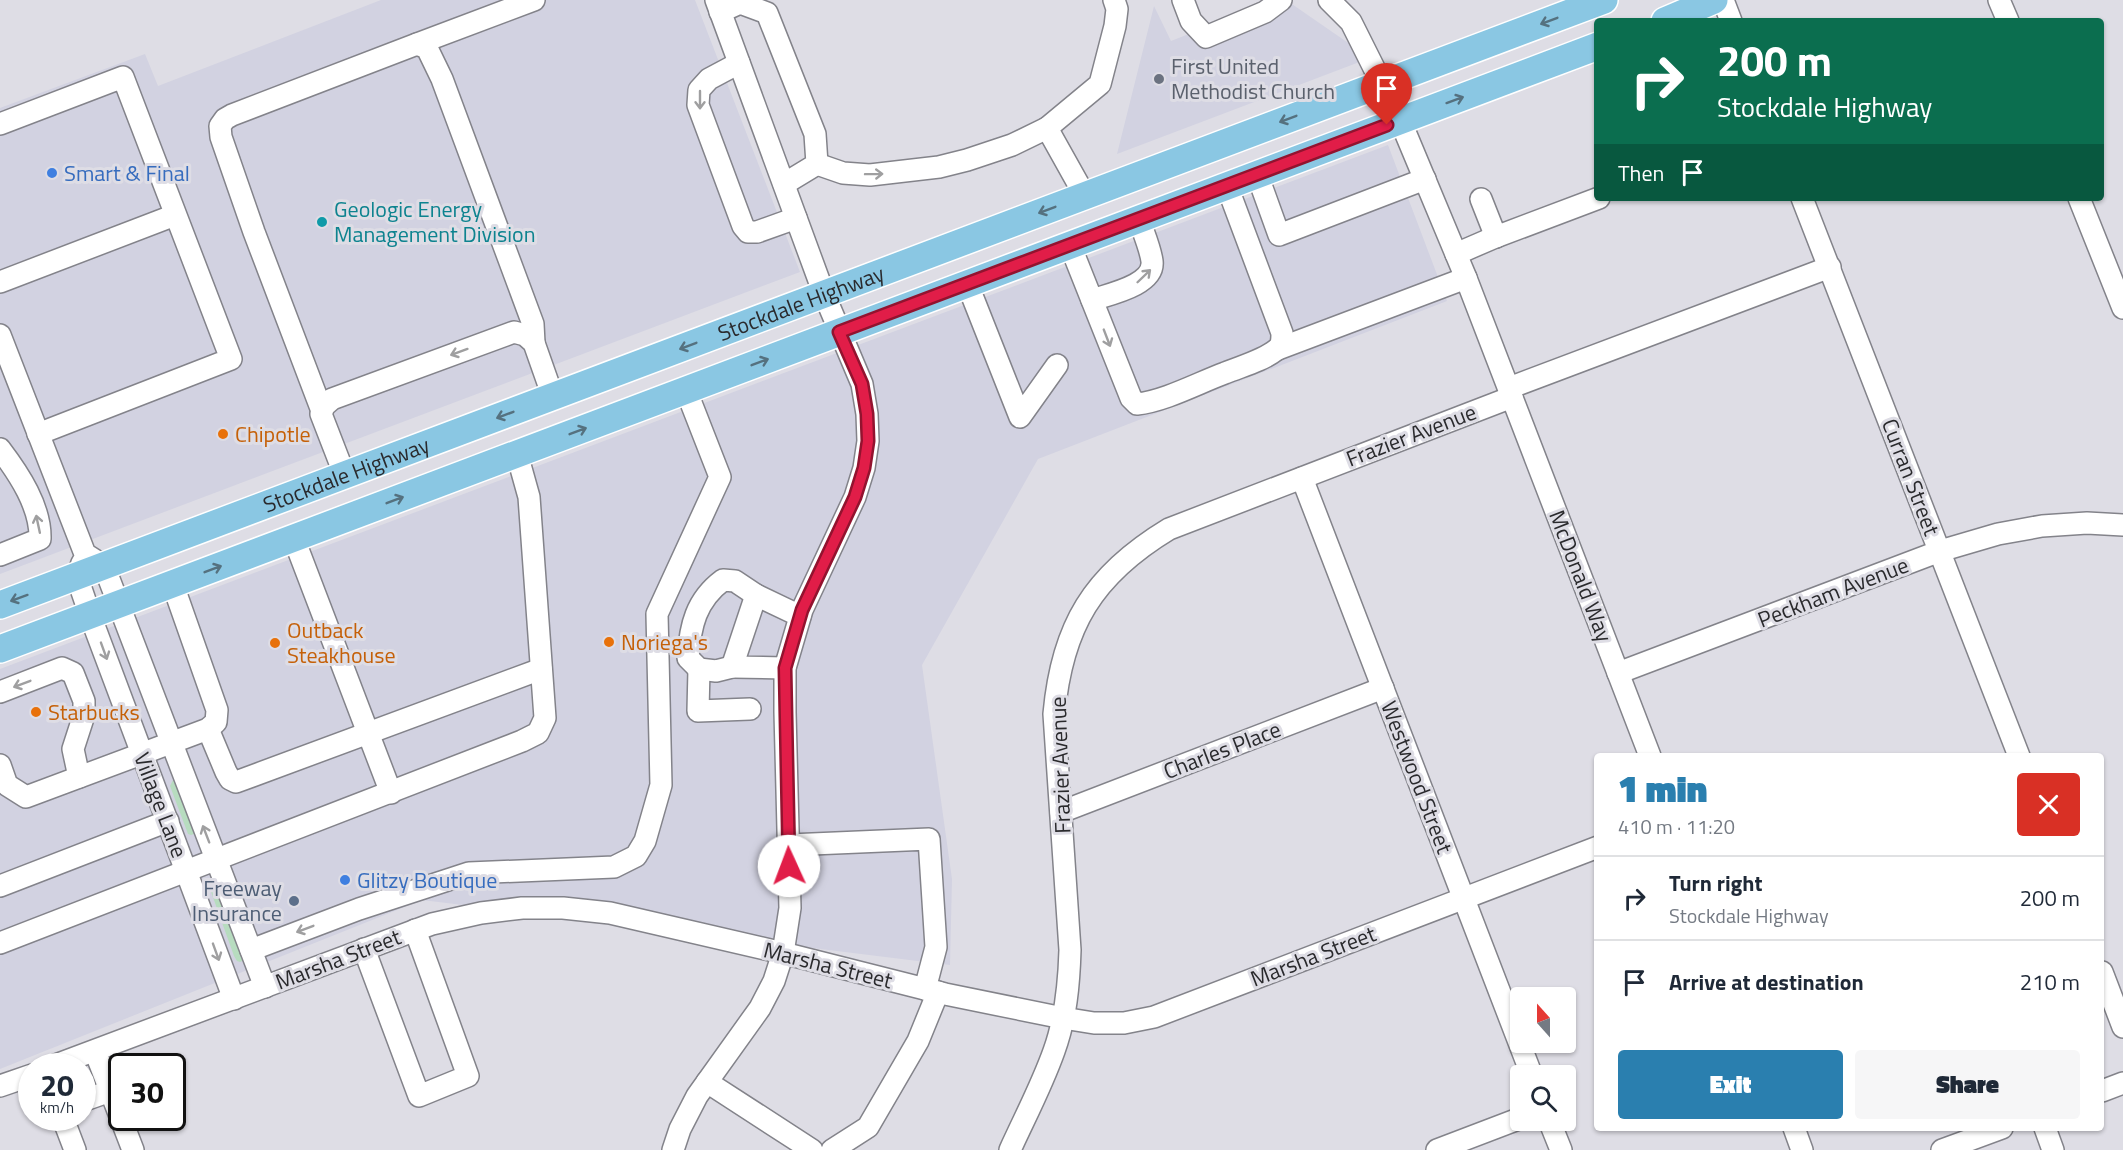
<!DOCTYPE html>
<meta charset="utf-8">
<style>
body{margin:0;font-family:"Titillium Web",sans-serif;background:#f6f6f7;color:#1f2937;height:100vh;display:flex;flex-direction:column;font-size:22px;white-space:nowrap}
*{box-sizing:border-box;margin:0}
p{font-size:20px;color:#747a83}
.icon{flex:none;width:33px;height:33px;fill:none;stroke:currentColor;stroke-width:2;stroke-linecap:round;stroke-linejoin:round}
.map{position:relative;flex:1;overflow:hidden}
.drawer{position:absolute;left:1594px;top:753px;width:510px;height:378px;display:flex;flex-direction:column;background:#fff;border-radius:6px;box-shadow:0 2px 4px #0004}
.drawer>*{flex:none}
.guide{position:absolute;left:1594px;top:18px;width:510px;height:183px;border-radius:6px;box-shadow:0 2px 4px #0004;background:#0b6e4f;color:#fff;overflow:hidden}
.needle{width:39px;rotate:339deg}
.controls{position:absolute;left:1510px;top:987px;display:grid;gap:12px}
.controls a{display:grid;place-items:center;width:66px;height:66px;border-radius:6px;background:#fff;box-shadow:0 2px 4px #0004;font-size:30px}
.speed{position:absolute;left:18px;top:1053px;display:flex;gap:12px;font-size:30px;font-weight:700;text-align:center}
.speed>*{display:grid;place-content:center;width:78px;height:78px;border-radius:50%;background:#fff;box-shadow:0 2px 4px #0004;line-height:1}
.speed small{font-size:15px;font-weight:400}
.speed .limit{border:3px solid #111;border-radius:9px;background:#fff;color:#111}
.pin{position:absolute;display:grid;place-items:center;width:51px;height:51px;color:#fff;margin:-62px -26px;border-radius:50% 50% 50% 0;rotate:-45deg;box-shadow:0 0 6px #0007}
.pin .icon{rotate:45deg}
.me{position:absolute;width:66px;margin:-33px;rotate:358deg;stroke-linejoin:round;filter:drop-shadow(0 0 4px #0008)}
.turn{display:flex;align-items:center;gap:21px;height:126px;padding:0 24px;font-size:27px}
.turn .icon{width:78px;height:78px;stroke-width:2.5}
.turn b{display:block;font-size:42px;line-height:51px}
.then{display:flex;align-items:center;height:57px;padding:0 24px;background:#0003;gap:12px;font-size:22px}
.round{display:grid;place-items:center;flex:none;width:63px;height:63px;border-radius:6px;background:#f6f6f7}
.overview{display:flex;align-items:center;justify-content:space-between;height:102px;padding:0 24px}
h1{font-size:36px;font-weight:800;line-height:45px;color:#2a7faf}
.cta{display:flex;gap:12px;margin-top:auto;padding:12px 24px}
.cta a{flex:1;height:69px;border-radius:6px;background:#2a7faf;color:#fff;font-size:24px;font-weight:800;line-height:69px;text-align:center}
.cta a+a{background:#f6f6f7;color:#1f2937}
ul{padding:0;list-style:none}
li{display:flex;align-items:center;gap:18px;height:84px;padding:0 24px;border-top:2px solid #e0e1e3}
li div{flex:1}
li b{display:block;font-size:22px}
li em{font-style:normal}
.map>svg:first-child{display:block}
</style>
<div class="map">
<svg width="2123" height="1150" viewBox="0 0 2123 1150">
<rect width="100%" height="100%" fill="#dedde5"/>
<g fill="#d2d2e1">
<path d="M381,0H695L800,272L0,574V108L145,54L158,86Z"/>
<path d="M1275,0H1286L1370,58L1117,154L1154,6L1171,41Z"/>
<path d="M1388,145L1447,301L1038,459L922,665L952,879L950,965L422,900L0,1069V669Z"/>
</g>
<g fill="#b7dcbf">
<path d="M173,780L177,781L197,833L191,835L188,834L170,786Z"/>
<path d="M214,883L244,960L240,962L237,961L234,956L210,889V885Z"/>
</g>
<g fill="none" stroke-linecap="round" stroke-linejoin="round">
<g stroke="#83838a" stroke-width="24">
<g id="minor">
<path d="M1183,0L1191,21L1206,37L1265,12L1281,0"/>
<path d="M1329,0L1351,22L1400,120L1466,278L1650,756"/>
<path d="M1723,0L1731,21"/>
<path d="M1999,0L2008,21"/>
<path d="M720,12L740,3L767,13L815,134L817,164L784,184"/>
<path d="M417,44L534,0"/>
<path d="M739,63L709,79L699,90L698,105L743,226L748,232H757L796,218"/>
<path d="M0,124L123,77L231,359L38,434"/>
<path d="M1047,128L1085,196"/>
<path d="M817,164L843,173L870,175L939,167L967,160L1012,145L1047,128L1100,84L1115,26L1117,9L1114,0"/>
<path d="M1257,174L1279,235L1425,179"/>
<path d="M1802,198L2019,756"/>
<path d="M2079,198L2123,308"/>
<path d="M1481,199L1496,237"/>
<path d="M1070,245L1131,398L1137,404C1165,401 1198,383 1225,373C1242,366 1262,361 1276,350C1282,346 1282,340 1282,333L1227,186"/>
<path d="M1456,254L1493,238L1599,198"/>
<path d="M0,282L175,215"/>
<path d="M967,283L1020,417L1057,365"/>
<path d="M1092,300C1110,294 1155,285 1152,261C1150,247 1143,232 1139,219"/>
<path d="M0,335L85,554L104,566L265,987"/>
<path d="M1278,349L1466,278"/>
<path d="M1509,388L1830,267"/>
<path d="M322,411L254,232L221,137L220,126L225,119L232,115L417,44L427,48L442,79L533,324L534,343"/>
<path d="M0,449C19,474 41,507 40,539L0,555"/>
<path d="M345,476L321,414L324,406L332,399L514,332L525,335L534,343L553,397"/>
<path d="M1302,478L1532,1076"/>
<path d="M294,539L391,793"/>
<path d="M82,563L77,577L90,615L234,999"/>
<path d="M756,595L732,667L785,668"/>
<path d="M732,667L716,671L699,669L688,658C690,626 696,600 723,580L735,581L756,595L800,616"/>
<path d="M699,669L698,711L750,709"/>
<path d="M1618,673L1940,551L1998,534L2042,526L2087,523L2123,525"/>
<path d="M0,692L62,668L73,673L84,701V715L73,749L79,777"/>
<path d="M208,729L226,772L230,779L236,782L541,669"/>
<path d="M0,765L7,785L26,797L208,729L216,722L217,710L173,585"/>
<path d="M1061,812L1383,688"/>
<path d="M789,845L929,839L936,947L925,989"/>
<path d="M0,886L168,821"/>
<path d="M0,943L522,741L538,733L545,718L529,497L517,454"/>
<path d="M364,949L419,1096L468,1076L415,930"/>
<path d="M251,950L359,909L469,873L614,867L636,856L645,841L661,785L657,614L720,477L686,390"/>
<path d="M2102,972L2123,1027"/>
<path d="M95,1051L133,1150"/>
<path d="M53,1066L432,924L481,913L522,908H563L610,913L783,953L945,994L1063,1018L1094,1023H1124L1154,1017L1598,847"/>
<path d="M707,1082L812,1150"/>
<path d="M0,1086L32,1075"/>
<path d="M2102,1091L2123,1083"/>
<path d="M82,1101L110,1091"/>
<path d="M65,1118L64,1121L75,1150"/>
<path d="M1549,1120L1561,1150"/>
<path d="M1794,1128L1802,1150"/>
<path d="M2045,1128L2053,1150"/>
<path d="M673,1150L680,1129L697,1096L760,1008L774,981L783,953L790,908L785,712V668L802,610L855,497L864,468L868,441L867,414L862,384L824,294L716,0"/>
<path d="M832,1150L868,1127L918,1041L938,992"/>
<path d="M1010,1150C1025,1117 1042,1085 1054,1051C1066,1018 1069,984 1070,950L1054,714C1062,626 1093,575 1169,529L1512,397"/>
<path d="M1437,1150L1521,1118"/>
<path d="M1942,1150L2002,1128"/>
</g>
</g>
<g stroke="#fff" stroke-width="30">
<g id="major">
<path d="M1665,21L1714,0"/>
<path id="s1" d="M0,605L1604,0"/>
<path d="M0,649L1598,46"/>
</g>
</g>
<use href="#minor" stroke="#fff" stroke-width="21"/>
<use href="#major" stroke="#8ac7e3" stroke-width="27"/>
</g>
<defs><path id="oneway-shaft" d="M-6 0H5M1.5-3L5.5 0L1.5 3" fill="none" stroke-width="1.6" stroke-linecap="round" stroke-linejoin="round" transform="scale(1.5)"/></defs>
<g stroke="#55717f">
<use href="#oneway-shaft" transform="translate(1549 21) rotate(159)"/>
<use href="#oneway-shaft" transform="translate(1455 100) rotate(-20)"/>
<use href="#oneway-shaft" transform="translate(1288 119) rotate(159)"/>
<use href="#oneway-shaft" transform="translate(1047 210) rotate(159)"/>
<use href="#oneway-shaft" transform="translate(688 346) rotate(159)"/>
<use href="#oneway-shaft" transform="translate(760 362) rotate(-21)"/>
<use href="#oneway-shaft" transform="translate(505 415) rotate(159)"/>
<use href="#oneway-shaft" transform="translate(578 431) rotate(-21)"/>
<use href="#oneway-shaft" transform="translate(395 500) rotate(-21)"/>
<use href="#oneway-shaft" transform="translate(213 569) rotate(-21)"/>
<use href="#oneway-shaft" transform="translate(19 598) rotate(160)"/>
</g>
<g stroke="#9f9fa0">
<use href="#oneway-shaft" transform="translate(700 100) rotate(90)"/>
<use href="#oneway-shaft" transform="translate(874 174) rotate(-1)"/>
<use href="#oneway-shaft" transform="translate(1144 276) rotate(-44)"/>
<use href="#oneway-shaft" transform="translate(1107 338) rotate(69)"/>
<use href="#oneway-shaft" transform="translate(459 352) rotate(160)"/>
<use href="#oneway-shaft" transform="translate(38 524) rotate(-102)"/>
<use href="#oneway-shaft" transform="translate(104 651) rotate(70)"/>
<use href="#oneway-shaft" transform="translate(22 684) rotate(159)"/>
<use href="#oneway-shaft" transform="translate(206 834) rotate(-111)"/>
<use href="#oneway-shaft" transform="translate(305 929) rotate(159)"/>
<use href="#oneway-shaft" transform="translate(216 952) rotate(70)"/>
</g>
<g fill="none" stroke-linecap="round" stroke-linejoin="round">
<g stroke="#92132f" stroke-width="15">
<path id="route" d="M789,866L785,668L802,610L855,497L864,468L868,441L867,414L862,384L839,332L1387,125"/>
</g>
<use href="#route" stroke="#e11d48" stroke-width="10"/>
</g>
<circle fill="#6b7280" stroke="#dedde5" stroke-width="2" cx="1159" cy="79" r="6"/>
<g fill="#3f7fe0" stroke="#dedde5" stroke-width="2">
<circle cx="52" cy="173" r="6"/>
<circle cx="345" cy="880" r="6"/>
</g>
<circle fill="#0f9aa8" stroke="#dedde5" stroke-width="2" cx="322" cy="222" r="6"/>
<g fill="#e8710a" stroke="#dedde5" stroke-width="2">
<circle cx="223" cy="434" r="6"/>
<circle cx="609" cy="642" r="6"/>
<circle cx="275" cy="643" r="6"/>
<circle cx="36" cy="712" r="6"/>
</g>
<circle fill="#5c6f8a" stroke="#dedde5" stroke-width="2" cx="294" cy="901" r="6"/>
<g text-anchor="middle" stroke-width="6" stroke-linejoin="round" paint-order="stroke">
<g font-size="22" fill="#5b616d" stroke="#dedde5" text-anchor="start">
<text x="1171" y="74">First United<tspan x="1171" dy="25">Methodist Church</tspan></text>
</g>
<g font-size="22" fill="#366cbe" stroke="#dedde5" text-anchor="start">
<text x="64" y="181">Smart &amp; Final</text>
<text x="357" y="888">Glitzy Boutique</text>
</g>
<g font-size="22" fill="#0d838f" stroke="#dedde5" text-anchor="start">
<text x="334" y="217">Geologic Energy<tspan x="334" dy="25">Management Division</tspan></text>
</g>
<g font-size="22" fill="#2a2a2d" stroke="#dedde5">
<text dy="8" stroke="none"><textPath href="#s1" startOffset="856">Stockdale Highway</textPath></text>
<text transform="translate(1411 435) rotate(-21)" y="8">Frazier Avenue</text>
<text dy="8" stroke="none"><textPath href="#s1" startOffset="370">Stockdale Highway</textPath></text>
<text transform="translate(1911 477) rotate(69)" y="8">Curran Street</text>
<text transform="translate(1581 576) rotate(69)" y="8">McDonald Way</text>
<text transform="translate(1833 592) rotate(-21)" y="8">Peckham Avenue</text>
<text transform="translate(1222 750) rotate(-21)" y="8">Charles Place</text>
<text transform="translate(1060 765) rotate(-92)" y="8">Frazier Avenue</text>
<text transform="translate(1417 777) rotate(69)" y="8">Westwood Street</text>
<text transform="translate(161 805) rotate(69)" y="8">Village Lane</text>
<text transform="translate(1313 956) rotate(-21)" y="8">Marsha Street</text>
<text transform="translate(338 959) rotate(-21)" y="8">Marsha Street</text>
<text transform="translate(828 965) rotate(14)" y="8">Marsha Street</text>
</g>
<g font-size="22" fill="#c56008" stroke="#dedde5" text-anchor="start">
<text x="235" y="442">Chipotle</text>
<text x="287" y="638">Outback<tspan x="287" dy="25">Steakhouse</tspan></text>
<text x="621" y="650">Noriega's</text>
<text x="48" y="720">Starbucks</text>
</g>
<g font-size="22" fill="#4e5e75" stroke="#dedde5" text-anchor="end">
<text x="282" y="896">Freeway<tspan x="282" dy="25">Insurance</tspan></text>
</g>
</g>
</svg>
<div class="controls">
<a><svg class="needle" viewBox="-14 -14 28 28"><path d="M0-13l5 13h-10z" fill="#e53935"/><path d="M0 13l5-13h-10z" fill="#747a83"/></svg></a>
<a><svg class="icon" aria-label="search" viewBox="0 0 24 24"><circle cx="10" cy="10" r="6"/><path d="M15 15l6 6"/></svg></a>
</div>
<div class="speed"><div>20<small>km/h</small></div><div class="limit">30</div></div>
<div class="pin" style="left:1387px;top:125px;background:#d93025"><svg class="icon" aria-label="arrive" viewBox="0 0 24 24"><path d="M6 21V4h12l-3 4 3 4H6"/></svg></div>
<svg class="me" style="left:789px;top:866px" viewBox="-20 -20 40 40"><circle r="19" fill="#fff"/><path d="M0-13L10 11 0 6-10 11z" fill="#e11d48"/></svg>
<div class="guide">
<div class="turn"><svg class="icon" aria-label="right" viewBox="0 0 24 24"><path d="M7 20v-9h11M14 6l5 5-5 5"/></svg><div><b>200 m</b>Stockdale Highway</div></div>
<div class="then">Then<svg class="icon" aria-label="arrive" viewBox="0 0 24 24"><path d="M6 21V4h12l-3 4 3 4H6"/></svg></div>
</div>
<section class="drawer">
<div class="overview"><div><h1>1 min</h1><p>410 m · 11:20</p></div><a class="round" style="background:#d93025;color:#fff"><svg class="icon" aria-label="close" viewBox="0 0 24 24"><path d="M6 6l12 12M18 6L6 18"/></svg></a></div>
<ul>
<li><svg class="icon" aria-label="right" viewBox="0 0 24 24"><path d="M7 20v-9h11M14 6l5 5-5 5"/></svg><div><b>Turn right</b><p>Stockdale Highway</p></div><em>200 m</em></li>
<li><svg class="icon" aria-label="arrive" viewBox="0 0 24 24"><path d="M6 21V4h12l-3 4 3 4H6"/></svg><div><b>Arrive at destination</b></div><em>210 m</em></li>
</ul>
<div class="cta"><a>Exit</a><a>Share</a></div>
</section>
</div>
